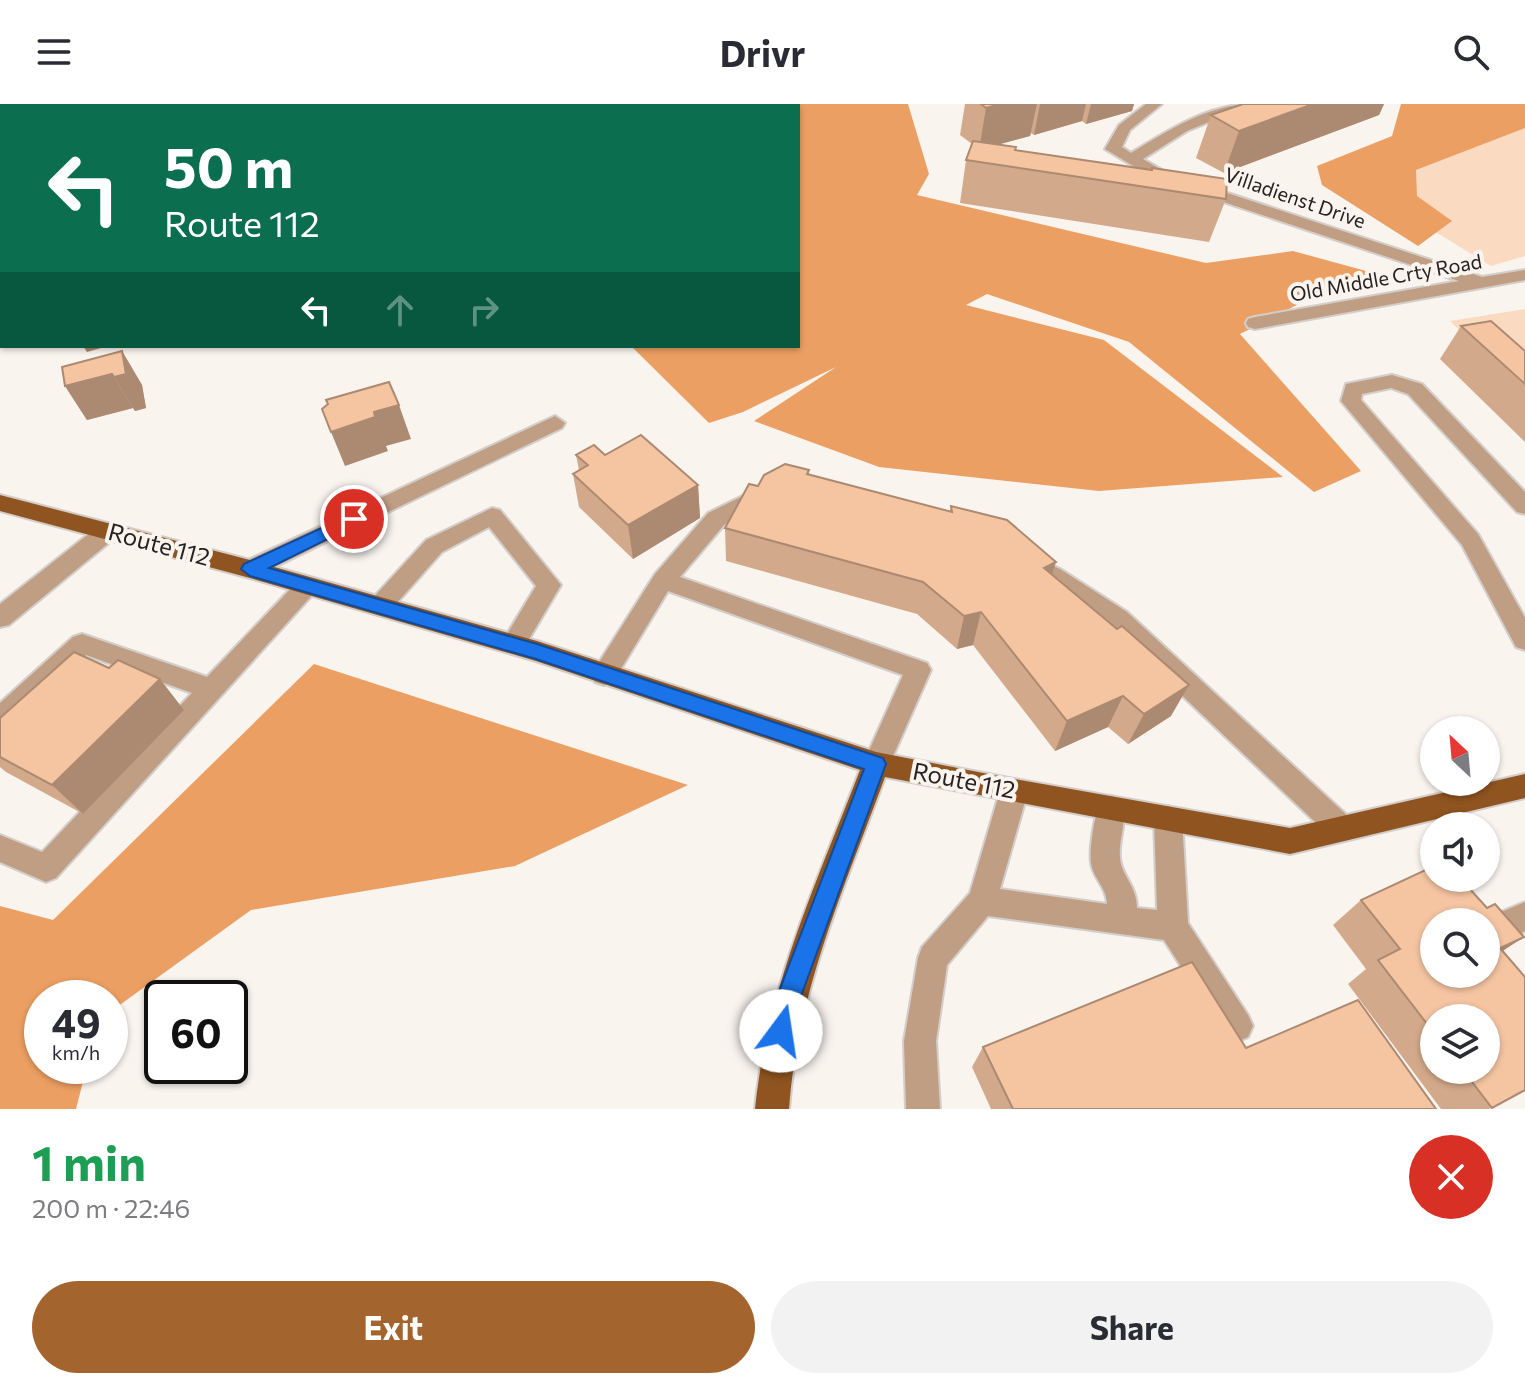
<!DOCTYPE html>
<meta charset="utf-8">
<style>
body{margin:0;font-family:Commissioner,sans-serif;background:#f2f2f3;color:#2b2b33;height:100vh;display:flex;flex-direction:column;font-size:30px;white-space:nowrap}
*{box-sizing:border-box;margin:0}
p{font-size:26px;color:#7c7c81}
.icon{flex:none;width:44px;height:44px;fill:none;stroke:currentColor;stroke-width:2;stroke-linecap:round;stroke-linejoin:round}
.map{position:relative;height:1005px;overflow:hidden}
.sheet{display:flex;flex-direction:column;background:#fff;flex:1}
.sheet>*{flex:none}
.hud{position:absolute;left:0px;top:0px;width:800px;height:244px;box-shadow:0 2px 6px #0004;background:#0b6e4f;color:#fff;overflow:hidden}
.needle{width:52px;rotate:334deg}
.fabs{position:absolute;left:1420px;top:612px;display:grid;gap:16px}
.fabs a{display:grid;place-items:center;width:80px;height:80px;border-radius:50%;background:#fff;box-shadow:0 2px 6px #0004;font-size:40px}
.speed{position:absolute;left:24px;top:876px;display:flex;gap:16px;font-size:40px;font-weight:700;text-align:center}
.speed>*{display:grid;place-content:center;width:104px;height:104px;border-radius:50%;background:#fff;box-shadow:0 2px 6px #0004;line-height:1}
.speed small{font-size:20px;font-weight:400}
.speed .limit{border:4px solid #111;border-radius:12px;background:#fff;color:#111}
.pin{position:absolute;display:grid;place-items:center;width:68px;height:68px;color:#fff;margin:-34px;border:4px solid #fff;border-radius:50%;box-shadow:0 2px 8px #0007}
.me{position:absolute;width:88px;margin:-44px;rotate:14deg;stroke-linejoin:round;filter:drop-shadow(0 0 6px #0008)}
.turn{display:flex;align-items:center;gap:28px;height:168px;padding:0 32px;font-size:36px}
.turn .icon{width:104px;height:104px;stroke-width:2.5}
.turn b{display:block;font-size:56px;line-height:68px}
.lanes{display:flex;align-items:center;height:76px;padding:0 32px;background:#0003;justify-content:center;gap:40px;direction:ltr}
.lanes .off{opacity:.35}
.round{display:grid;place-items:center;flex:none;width:84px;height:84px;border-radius:42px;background:#f2f2f3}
.summary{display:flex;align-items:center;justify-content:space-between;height:136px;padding:0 32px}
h1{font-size:48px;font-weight:700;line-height:60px;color:#1e9e55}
.button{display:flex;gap:16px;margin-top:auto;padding:16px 32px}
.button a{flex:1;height:92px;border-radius:48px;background:#a4642e;color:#fff;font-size:32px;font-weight:700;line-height:92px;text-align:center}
.button a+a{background:#f2f2f3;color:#2b2b33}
header{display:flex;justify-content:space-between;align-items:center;height:104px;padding:0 32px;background:#fff;font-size:36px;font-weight:700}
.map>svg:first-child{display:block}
</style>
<header><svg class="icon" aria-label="menu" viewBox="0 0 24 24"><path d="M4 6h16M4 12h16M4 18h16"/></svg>Drivr<svg class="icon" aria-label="search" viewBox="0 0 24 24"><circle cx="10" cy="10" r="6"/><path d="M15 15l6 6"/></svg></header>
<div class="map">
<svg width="1525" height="1005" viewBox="0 0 1525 1005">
<rect width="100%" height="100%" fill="#faf4ef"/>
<g fill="#fbdac2">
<path d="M1525,23V152L1491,162L1411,113L1350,81Z"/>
<path d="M1525,205V261L1499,265L1450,217Z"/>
</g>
<g fill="#ec9f62">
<path d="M592,0H908L929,70L917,91L1206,159L1293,147L1377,170L1336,181L1240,230L1361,367L1314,388L1129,238L987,190L966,201L1104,236L1283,373L1099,387L879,363L754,317L836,263L743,308L709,319L631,242H798V2Z"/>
<path d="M1401,0H1525V24L1416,66L1417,92L1452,117L1418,142L1322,81L1317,62L1392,32Z"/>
<path d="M314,560L688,681L515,762L251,806L110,908V894H42V962H87L76,1005H0V802L53,816Z"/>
</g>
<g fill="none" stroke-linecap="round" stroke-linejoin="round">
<g stroke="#d4ceca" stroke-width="4">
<g id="minor">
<path d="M1146,0H1162L1130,26L1122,43L1131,49C1169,26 1208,0 1253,0L1187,27L1143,55L1167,69L1482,173L1525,166V176L1255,225L1248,223L1246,219L1248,215L1255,213L1459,177L1155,75L1105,45L1119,21Z"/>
<path d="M2,41V51L0,52V42Z"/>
<path d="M1392,271L1422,280L1525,388V410L1517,408L1408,290L1391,284L1362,290L1361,296L1478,430L1525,514V546L1516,543L1462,441L1341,297L1346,280Z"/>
<path d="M555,312L565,319L562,324L258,471L250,474L242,471L238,465L242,459Z"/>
<path d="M765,381L773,384L776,389L773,394L724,421L680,473L927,559L931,566L886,668L876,672L866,668L863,660L903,571L668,487L613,578L604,581L595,578L591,571L655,470L708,409Z"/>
<path d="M492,404L500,406L561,481L522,547L513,550L504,547L501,540L536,482L489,423L442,448L388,509L380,511L372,509L368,502L372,495L426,436Z"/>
<path d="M108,419L116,421L119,427L116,433L9,521L0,523V500L100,421Z"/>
<path d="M1031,452L1060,465L1127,508L1351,715L1355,724L1351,733L1341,737L1331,733L1109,522L1044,477L1023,467L1019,461L1023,455Z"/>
<path d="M307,473L315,476L319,482L315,488L56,774L46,778L0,758V731L42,748L192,589L86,551L9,623L0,626V599L73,533L82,530L207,573L299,476Z"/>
<path d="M1014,675L1024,678L1028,687L1000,785L1107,800C1107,784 1093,774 1091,759C1089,745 1095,708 1101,695L1111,692L1121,695C1129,714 1118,734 1120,754C1121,771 1137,782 1137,804L1157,806L1154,715L1158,706L1168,702L1178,706L1182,715L1188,819L1248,911L1253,922L1248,933L1237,938L1226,933L1164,836L988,812L947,861L936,937L940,1005H906L904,937L918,854L922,843L970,789L1000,687L1004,678Z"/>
<path d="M1525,798V827L1486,844V818H1477Z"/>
</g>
</g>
<g stroke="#d4ceca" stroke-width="4">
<path id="major" d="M0,391L250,456L537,537L876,648L1014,675L1290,724L1525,670V694L1290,750L885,673C844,785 798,885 789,1005H755C767,884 817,778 860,666L536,557L250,474L0,407Z"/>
</g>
<use href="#minor" fill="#c09e84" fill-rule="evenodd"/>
<use href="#major" fill="#8f5420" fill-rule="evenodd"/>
</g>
<g fill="#d3a98b" fill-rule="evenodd">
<path d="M965,0H1134L1132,7L1086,20L1082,17L1034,31L1031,29L1030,32L999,40L1016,46L1226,95L1209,138L960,99L966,56L972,40L960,31Z"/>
<path d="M1243,0H1384L1379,11L1224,69L1196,54L1211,11Z"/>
<path d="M1461,222L1525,247V338L1440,255Z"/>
<path d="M122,247L142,281L146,304L135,307L133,304L87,316L65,282Z"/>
<path d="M576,351H605L698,381L700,414L633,455L579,403L573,370L579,366Z"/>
<path d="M809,366V371L950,407L951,402L1052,470L1171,612L1128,640L1108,623L1055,647L973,541L957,545L917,510L726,457L725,424Z"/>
<path d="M184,606L83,710L6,668L0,663V614Z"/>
<path d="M1361,796L1503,847L1525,986L1489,1005H1441L1348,880L1366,865L1333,821ZM1434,914L1486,966H1434Z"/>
<path d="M983,943L1246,944L1436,1005H991L972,963Z"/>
</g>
<g fill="#ac8a71">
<path d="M1000,0H1037L1030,32L979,46L986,4Z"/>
<path d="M1040,0H1086L1082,17L1034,31Z"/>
<path d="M1091,0H1134L1132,7L1086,20Z"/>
<path d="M1313,0H1384L1379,11L1224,69L1239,27Z"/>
<path d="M83,242H108L87,248Z"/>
<path d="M122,247L142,281L146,304L135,307L114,273Z"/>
<path d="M112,270L133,304L87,316L65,282Z"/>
<path d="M399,301L411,335L386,342L388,347L345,362L331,328L374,308Z"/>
<path d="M698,381L700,414L633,455L628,421Z"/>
<path d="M1056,458L1045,491L1044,464Z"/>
<path d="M981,508L973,541L957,545L964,512Z"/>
<path d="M160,575L184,606L83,710L52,681Z"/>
<path d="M1189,581L1171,612L1128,640L1144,610Z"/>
<path d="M1123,592L1108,623L1055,647L1067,617Z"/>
<path d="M1524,833L1486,858L1500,844Z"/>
</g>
<g fill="#f5c5a2" stroke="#ac8a71" stroke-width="2" fill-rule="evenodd">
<path d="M981,0H1000L986,4Z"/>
<path d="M1243,0H1313L1239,27L1211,11Z"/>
<path d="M973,37L1016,43L1015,46L1152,66V64L1227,75L1226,95L966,56Z"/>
<path d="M1491,217L1525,247V280L1461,222Z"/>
<path d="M122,247L126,270L114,273L112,270L65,282L62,263Z"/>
<path d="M389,278L399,301L374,308L375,313L331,328L322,305L328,300L326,296Z"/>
<path d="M641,331L698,381L628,421L573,370L588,361L576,351L594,341L605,351Z"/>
<path d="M785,360L809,366L807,370L952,408L951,402L1007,416L1056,458L1044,464L1117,525L1122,522L1189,581L1144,610L1123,592L1067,617L981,508L964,512L923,478L725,424L749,380L758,382L764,371Z"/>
<path d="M74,548L109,564L118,556L160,575L52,681L0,653V614Z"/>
<path d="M1434,762V774H1460L1487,804L1495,800L1524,833L1500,844L1525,873V986L1492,1004L1463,966H1486V914H1434V929L1378,856L1400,845L1361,796ZM1434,818H1486V870H1434Z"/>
<path d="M1192,858L1246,944L1358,896L1436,1005H1013L983,943Z"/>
</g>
<path fill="#1a73e8" stroke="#114b97" stroke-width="2" d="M354,409L363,415L360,419L269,464L537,540L883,654L886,660L797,903L789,936L781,940L772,936L769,927L773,903L864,665L536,555L250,472L241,465L244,460Z"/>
<g text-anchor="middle" stroke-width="8" stroke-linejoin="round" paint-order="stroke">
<g font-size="20" fill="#252221" stroke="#faf4ef">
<text transform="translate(1295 94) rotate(19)" y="7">Villadienst Drive</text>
<text transform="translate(1386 174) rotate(-10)" y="7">Old Middle Crty Road</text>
</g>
<g font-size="24" fill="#252221" stroke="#faf4ef">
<text transform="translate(159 441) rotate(15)" y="8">Route 112</text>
<text transform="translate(964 677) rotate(11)" y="8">Route 112</text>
</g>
</g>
</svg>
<div class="fabs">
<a><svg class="needle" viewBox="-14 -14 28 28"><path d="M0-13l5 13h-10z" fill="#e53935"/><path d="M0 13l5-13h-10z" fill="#7c7c81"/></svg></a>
<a><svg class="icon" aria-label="sound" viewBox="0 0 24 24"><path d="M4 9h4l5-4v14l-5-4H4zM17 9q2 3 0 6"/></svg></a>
<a><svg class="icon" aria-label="search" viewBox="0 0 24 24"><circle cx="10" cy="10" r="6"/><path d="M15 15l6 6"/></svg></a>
<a><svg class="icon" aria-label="layers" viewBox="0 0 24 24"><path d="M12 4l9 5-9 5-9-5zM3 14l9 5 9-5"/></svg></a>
</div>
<div class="speed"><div>49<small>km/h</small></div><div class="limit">60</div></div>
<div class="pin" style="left:354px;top:415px;background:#d93025"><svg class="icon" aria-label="arrive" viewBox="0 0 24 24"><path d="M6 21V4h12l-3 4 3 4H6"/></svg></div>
<svg class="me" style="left:781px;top:927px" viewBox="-20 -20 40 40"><circle r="19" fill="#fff"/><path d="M0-13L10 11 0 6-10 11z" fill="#1a73e8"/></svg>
<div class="hud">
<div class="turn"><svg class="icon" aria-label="left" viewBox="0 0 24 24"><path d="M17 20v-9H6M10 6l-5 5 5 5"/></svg><div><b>50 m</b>Route 112</div></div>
<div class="lanes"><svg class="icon" aria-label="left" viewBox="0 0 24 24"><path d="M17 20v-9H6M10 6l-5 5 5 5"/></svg><svg class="icon off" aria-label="ahead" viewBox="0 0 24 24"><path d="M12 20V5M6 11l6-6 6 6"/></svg><svg class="icon off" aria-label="right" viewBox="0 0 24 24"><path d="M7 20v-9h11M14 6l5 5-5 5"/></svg></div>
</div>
</div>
<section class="sheet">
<div class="summary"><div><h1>1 min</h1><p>200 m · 22:46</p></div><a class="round" style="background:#d93025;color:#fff"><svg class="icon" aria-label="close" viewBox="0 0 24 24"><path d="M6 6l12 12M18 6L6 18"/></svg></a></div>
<div class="button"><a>Exit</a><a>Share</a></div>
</section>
